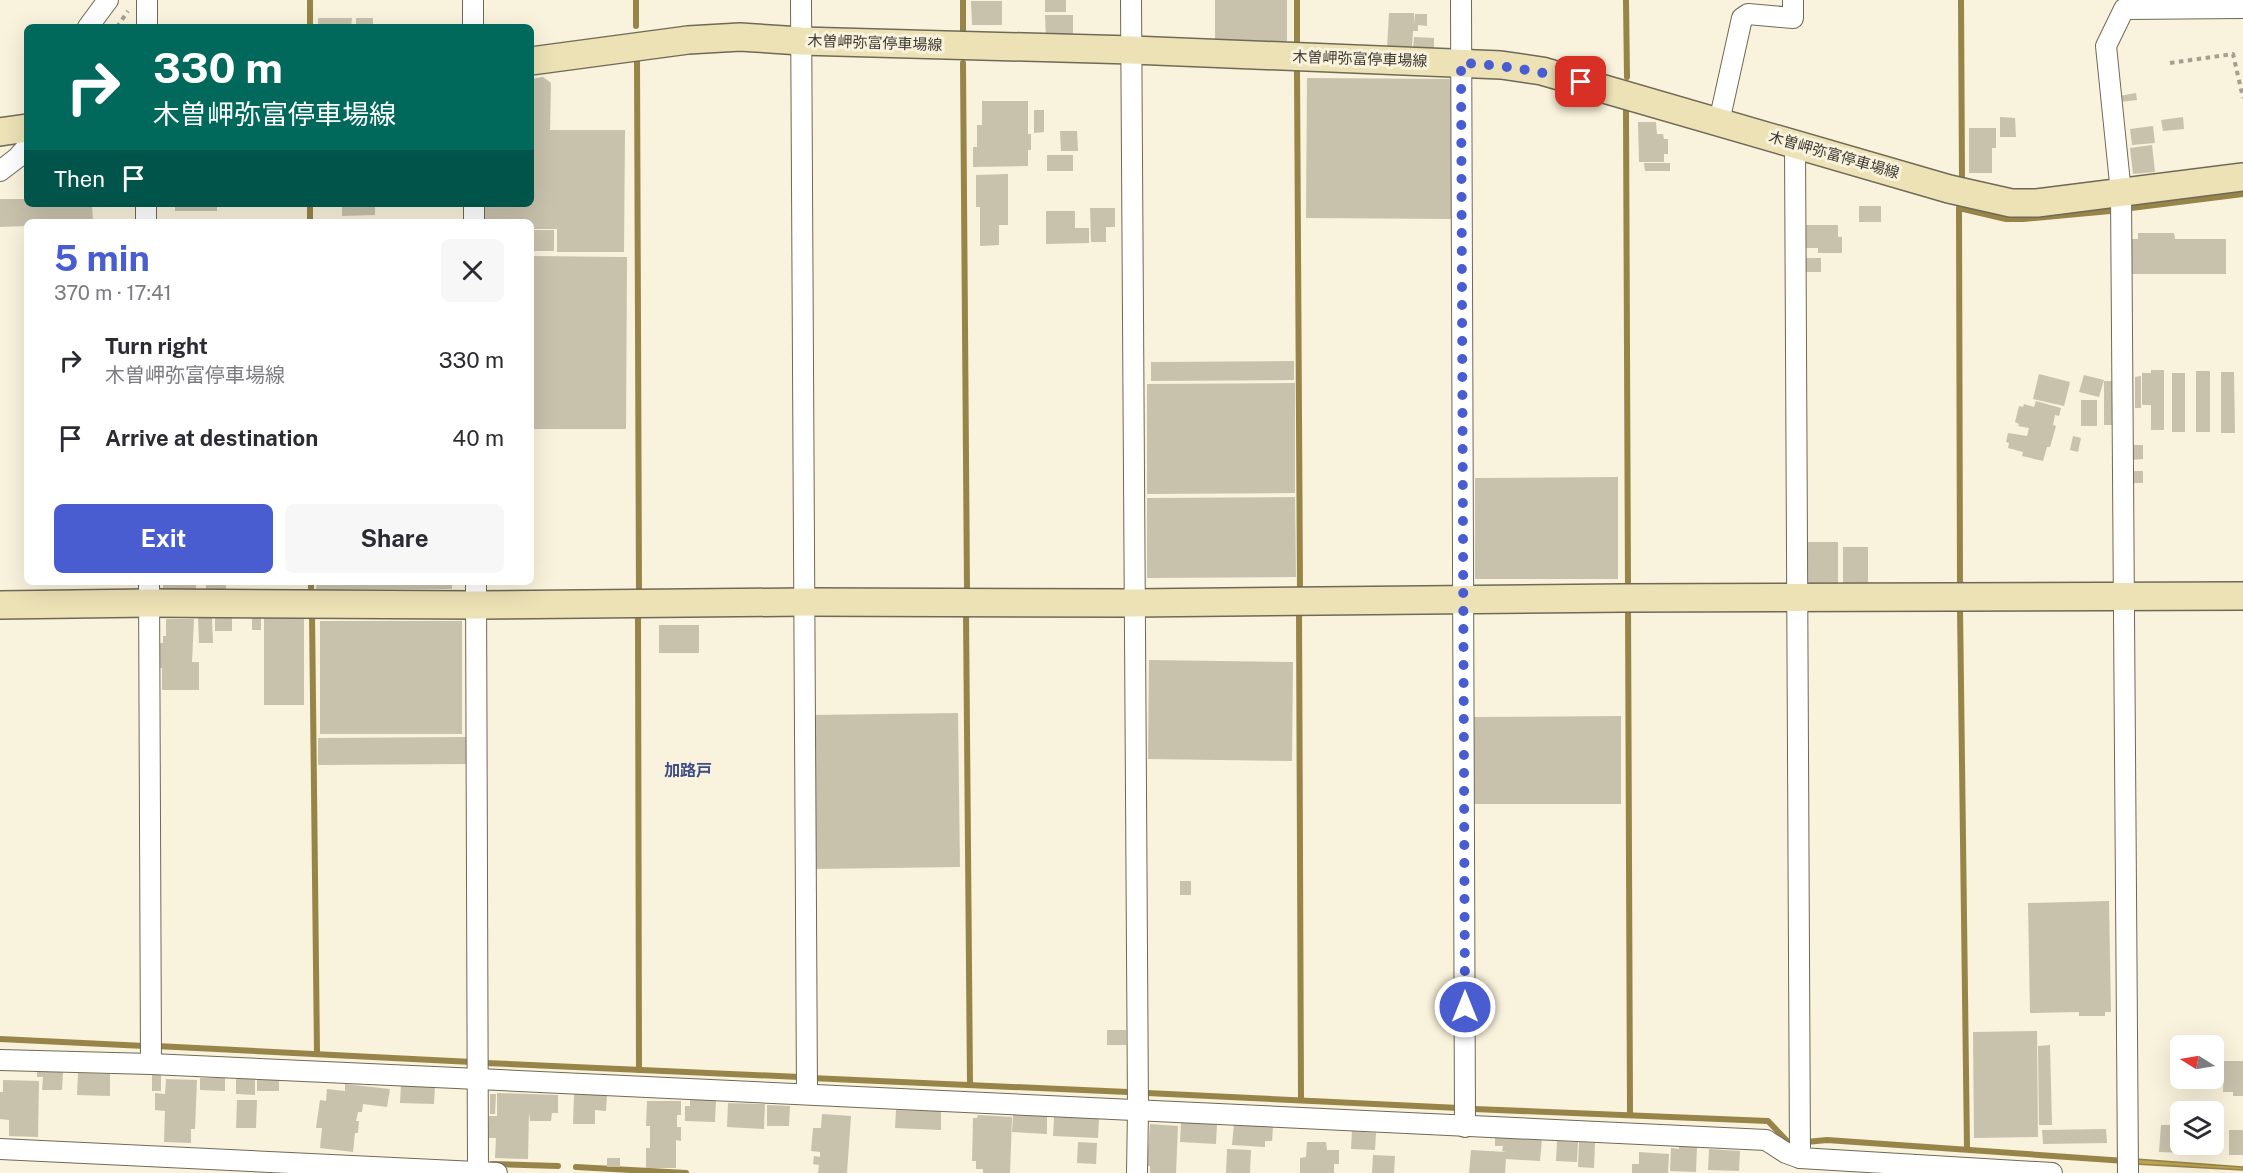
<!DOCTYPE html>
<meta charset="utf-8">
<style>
body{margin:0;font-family:"Public Sans","Noto Sans JP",sans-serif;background:#f7f7f7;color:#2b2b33;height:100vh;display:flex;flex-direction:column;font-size:22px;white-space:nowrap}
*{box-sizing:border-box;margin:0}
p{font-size:20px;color:#7c7c81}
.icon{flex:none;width:33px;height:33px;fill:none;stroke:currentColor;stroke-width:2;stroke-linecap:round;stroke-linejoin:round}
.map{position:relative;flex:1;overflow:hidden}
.sheet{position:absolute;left:24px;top:219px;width:510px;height:366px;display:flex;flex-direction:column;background:#fff;border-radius:9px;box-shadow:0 6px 24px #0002}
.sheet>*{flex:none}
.guide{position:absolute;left:24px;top:24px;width:510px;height:183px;border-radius:9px;box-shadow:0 6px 24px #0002;background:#00695c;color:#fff;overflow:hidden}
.needle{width:39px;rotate:281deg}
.tools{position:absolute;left:2170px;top:1035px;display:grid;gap:12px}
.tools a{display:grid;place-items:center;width:54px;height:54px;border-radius:9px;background:#fff;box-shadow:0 6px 24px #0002;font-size:30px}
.pin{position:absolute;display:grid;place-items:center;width:51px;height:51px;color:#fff;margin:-26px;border-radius:12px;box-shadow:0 3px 9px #0006}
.me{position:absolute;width:66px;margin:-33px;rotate:0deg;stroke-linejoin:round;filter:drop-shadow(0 0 4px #0008)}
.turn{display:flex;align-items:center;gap:21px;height:126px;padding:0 30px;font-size:27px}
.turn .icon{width:78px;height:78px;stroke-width:2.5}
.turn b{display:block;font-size:42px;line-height:51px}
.then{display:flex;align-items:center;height:57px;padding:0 30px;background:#0003;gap:12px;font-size:22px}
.round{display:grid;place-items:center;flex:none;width:63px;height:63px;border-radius:9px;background:#f7f7f7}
.overview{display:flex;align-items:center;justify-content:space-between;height:102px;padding:0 30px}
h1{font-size:36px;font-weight:700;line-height:45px;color:#495dd1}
.cta{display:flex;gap:12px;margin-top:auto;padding:12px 30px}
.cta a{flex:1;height:69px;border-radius:9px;background:#495dd1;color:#fff;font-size:24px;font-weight:700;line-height:69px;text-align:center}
.cta a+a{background:#f7f7f7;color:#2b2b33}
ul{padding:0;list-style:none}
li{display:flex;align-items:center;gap:18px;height:78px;padding:0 30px}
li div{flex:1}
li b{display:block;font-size:22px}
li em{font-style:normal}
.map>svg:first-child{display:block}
</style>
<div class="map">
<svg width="2243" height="1173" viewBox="0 0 2243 1173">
<rect width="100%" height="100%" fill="#f9f2dc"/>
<path fill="#bda352" stroke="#978448" stroke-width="1.5" d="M2135,1159L2243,1167V1170L2135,1164Z"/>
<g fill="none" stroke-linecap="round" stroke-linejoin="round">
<g stroke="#978448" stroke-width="6">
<path d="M963,0V36"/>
<path d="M1297,0V47"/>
<path d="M1626,0L1627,77"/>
<path d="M1961,0L1962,180"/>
<path d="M636,26V0"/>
<path d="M310,27V0"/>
<path d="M637,60L639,595"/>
<path d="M963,63L967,590"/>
<path d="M1297,72L1300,590"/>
<path d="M1626,111L1628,591"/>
<path d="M310,204V222"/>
<path d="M2131,208L2243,194"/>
<path d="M311,582V591"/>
<path d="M1960,586L1959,208L2006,219H2023L2110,211"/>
<path d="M1628,604L1630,1115"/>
<path d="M1960,608L1967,1149"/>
<path d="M1299,611L1301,1100"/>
<path d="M312,612L317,1054"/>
<path d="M966,612L970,1085"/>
<path d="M638,617L639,1070"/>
<path d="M0,1039L145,1046"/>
<path d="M156,1046L472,1062"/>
<path d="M486,1063L800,1077"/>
<path d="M811,1078L1128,1092"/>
<path d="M1147,1093L1459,1108"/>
<path d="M1474,1109L1768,1121L1787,1141L1794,1143"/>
<path d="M1806,1142L1827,1140L2125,1161"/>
<path d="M492,1164L558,1166"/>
<path d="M576,1167L686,1173"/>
</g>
</g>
<g fill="#c8c1ac">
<rect x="1045" y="0" width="21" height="12"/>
<path d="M1215,0H1287V41L1215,42Z"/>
<path d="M971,1H1002V25H972Z"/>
<path d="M1389,13H1414V26L1415,14H1427V26L1418,25V31H1413L1412,49L1387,48Z"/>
<path d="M1045,15H1073V39H1046Z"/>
<path d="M318,18H352L351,27H318Z"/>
<rect x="356" y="18" width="17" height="9"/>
<path d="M1414,37L1434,38V50L1413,49Z"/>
<path d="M543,77L551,83L550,130H625L624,252H557V229H531V222H483V204H531V79Z"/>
<path d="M1307,78L1453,79L1452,219L1306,218Z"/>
<path d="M2136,93L2137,100L2120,102L2119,96Z"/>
<path d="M982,101H1028V134H1031V150H1028V166L973,167V147H977V125H982Z"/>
<path d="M1034,110H1044V132L1034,133Z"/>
<path d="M2000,117L2015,118L2016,137H2000Z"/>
<path d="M2183,117L2184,129L2163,131L2161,120Z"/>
<path d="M1638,122H1656L1657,134H1663L1664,139H1668V154H1664V162H1639Z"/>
<path d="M2153,126L2155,143L2132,145L2130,129Z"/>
<path d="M1969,128H1996V148H1992V173H1969Z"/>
<path d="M1060,131H1077L1078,151H1061Z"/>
<path d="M2152,145L2155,172L2133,174L2130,148Z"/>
<rect x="1047" y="155" width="26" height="16"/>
<path d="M1644,163H1670V171H1645Z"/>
<path d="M1008,174V225H999V245L980,246V207H976V175Z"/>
<path d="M0,199H27V204L92,205L93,222H27V226L0,227Z"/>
<rect x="175" y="204" width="42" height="7"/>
<path d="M342,204H375V215L342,216Z"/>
<rect x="1859" y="206" width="22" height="16"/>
<path d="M1090,208H1115V227H1106V242H1091Z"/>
<path d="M1046,211H1075V228H1089V243L1046,244Z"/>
<path d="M1803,225H1838V237H1842V253H1818V248H1803Z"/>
<rect x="531" y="230" width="23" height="21"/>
<path d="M2138,233H2174L2175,239H2226V274H2131L2132,239H2138Z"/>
<path d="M531,256L627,257L626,429H531Z"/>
<rect x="1802" y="258" width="19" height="14"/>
<path d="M1294,361V380L1151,381V362Z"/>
<path d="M2151,370H2164V430H2151V405H2142V373H2151Z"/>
<rect x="2196" y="371" width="14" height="61"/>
<path d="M2221,372H2234L2235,433H2221Z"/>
<rect x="2172" y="373" width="13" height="59"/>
<path d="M2039,374L2070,382L2064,406L2033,399Z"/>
<path d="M2084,375L2104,380L2099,397L2079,392Z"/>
<path d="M2141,376V408H2135V377Z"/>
<rect x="2104" y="381" width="9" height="44"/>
<path d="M1295,383V493L1147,494V384Z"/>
<rect x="2081" y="400" width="16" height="26"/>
<path d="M2036,401L2061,408L2059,416L2055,415L2053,425L2056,426L2050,447H2047L2043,461L2022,456L2023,452L2008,448L2009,443L2006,442L2008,433L2027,436L2029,428L2018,426L2019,424L2015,422L2019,406L2023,407L2024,404L2034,407Z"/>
<path d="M2073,436L2081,438L2078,452L2070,450Z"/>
<path d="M2131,445H2143V459L2131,460Z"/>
<rect x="2132" y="471" width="11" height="12"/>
<path d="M1618,477V579H1475V478Z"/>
<path d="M1295,497L1296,577L1147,578V498Z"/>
<path d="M1803,542H1838V585H1808V577H1803Z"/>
<path d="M1843,547H1868V586H1854V583H1843Z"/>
<rect x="163" y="582" width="33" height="9"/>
<rect x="206" y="582" width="20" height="7"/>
<path d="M317,582H452V589H316Z"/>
<rect x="252" y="617" width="9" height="13"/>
<rect x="264" y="617" width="40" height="88"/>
<path d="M198,618H212L213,643H199Z"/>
<rect x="215" y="618" width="17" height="13"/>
<path d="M166,619H194L192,662H199V690H162V668H159V643H163V636H166Z"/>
<rect x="320" y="621" width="142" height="113"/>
<rect x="659" y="625" width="40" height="28"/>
<path d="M1149,660L1293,662L1292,761L1148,759Z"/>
<path d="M958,713L960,867L813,869L811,715Z"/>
<path d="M1621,716V804H1474V717Z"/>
<path d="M467,737V764L318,765V738Z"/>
<rect x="1180" y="881" width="11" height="14"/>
<path d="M2109,901L2111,1012H2105V1016H2079V1012L2030,1013L2028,903Z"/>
<rect x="1107" y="1030" width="19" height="15"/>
<path d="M2037,1031L2038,1137L1974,1138L1973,1032Z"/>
<path d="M2050,1045L2052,1125H2039L2038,1046Z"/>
<path d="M2224,1061H2243V1096H2233V1092H2223Z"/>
<path d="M37,1071L63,1072L62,1090H42L43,1077H37Z"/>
<path d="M78,1073L110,1074V1096L77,1095Z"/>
<rect x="152" y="1074" width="9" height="17"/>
<path d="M200,1078H225V1091L200,1090Z"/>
<path d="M236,1078H255V1095L236,1094Z"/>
<path d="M166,1079L197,1080L195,1129H191V1143L164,1142L165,1111L155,1110V1093L165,1094Z"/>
<rect x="257" y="1079" width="22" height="12"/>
<path d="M3,1080L39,1081L38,1137L9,1136V1120L0,1119V1092H3Z"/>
<path d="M345,1084L390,1089L387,1107L363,1104L362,1112H358L356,1121H359L358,1133H355L353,1152L320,1148L322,1128H316L320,1100L326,1101L327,1089L345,1091Z"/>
<path d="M401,1085L435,1086L434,1104L400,1103Z"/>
<path d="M497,1093L558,1095V1113H552L551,1121H530L529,1112L528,1159L495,1158L496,1138H488L489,1116H497Z"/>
<path d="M490,1094H496L495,1114H490Z"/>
<path d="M574,1094L607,1095L606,1111L595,1110V1124H573Z"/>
<path d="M237,1100H257L256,1128H236Z"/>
<path d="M690,1100H716L715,1122L685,1121V1106H690Z"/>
<path d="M647,1101H681V1115H677V1127H681V1141L676,1140V1168H646V1148H650V1126H646Z"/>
<path d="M728,1103L765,1104L764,1129L727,1127Z"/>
<path d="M767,1105L790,1106L789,1126H767Z"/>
<path d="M896,1110L941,1111V1130L895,1128Z"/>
<path d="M822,1114L851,1116L847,1173H818L819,1165L813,1164L814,1156L820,1157V1152L811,1151L813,1128H821Z"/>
<path d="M978,1115L1012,1117L1010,1173H983V1169H976V1161H972L973,1118H977Z"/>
<path d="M1013,1115L1047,1116V1134L1012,1132Z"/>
<path d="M1054,1117L1099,1118L1098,1138L1053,1136Z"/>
<path d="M2178,1119H2181V1144H2212L2211,1154L2159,1152L2161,1125H2178Z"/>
<path d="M1181,1122L1217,1124L1216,1144L1180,1142Z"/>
<path d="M1150,1124L1178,1126L1176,1173H1150V1166H1147Z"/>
<path d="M1234,1124L1273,1127L1272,1141H1265V1147L1232,1145Z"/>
<path d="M2106,1129L2107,1143L2043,1144L2042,1130Z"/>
<rect x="2229" y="1130" width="14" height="25"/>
<path d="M1352,1131L1376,1133L1375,1150L1351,1149Z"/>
<path d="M1495,1137L1542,1139L1540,1161L1506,1159L1505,1173H1469L1471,1150L1506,1152L1502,1151L1503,1146H1495Z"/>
<path d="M1557,1141L1578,1142L1577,1162L1556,1161Z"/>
<path d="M1078,1142L1097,1143L1096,1164L1077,1163Z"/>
<path d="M1307,1142H1326L1327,1150H1339V1164H1334V1173H1300V1158L1306,1157Z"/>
<path d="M1579,1142L1595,1143L1594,1168L1578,1167Z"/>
<path d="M1679,1145L1697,1146L1696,1172L1670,1171L1671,1148L1679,1149Z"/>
<path d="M1227,1149L1251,1150L1250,1173H1226Z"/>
<path d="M1709,1149L1740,1151L1739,1171L1708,1170Z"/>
<path d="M1639,1152L1669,1154L1668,1173H1632V1164H1639Z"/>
<path d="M1373,1155L1395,1156L1394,1173H1372Z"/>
<rect x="607" y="1158" width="13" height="9"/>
</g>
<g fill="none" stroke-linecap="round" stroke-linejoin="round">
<g stroke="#6f6956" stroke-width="22">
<g id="street">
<path d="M473,0V27"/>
<path d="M801,0L807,1094"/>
<path d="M1131,0L1138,1110L1137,1173"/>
<path d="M1461,0L1465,1127"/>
<path d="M88,27L108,0"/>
<path d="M147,27V0"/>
<path d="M1719,122L1742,18L1748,14L1793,18V0"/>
<path d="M1795,144L1800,1158"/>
<path d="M0,171L17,158L27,147"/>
<path d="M146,204V222"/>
<path d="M474,204V222"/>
<path d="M149,582L151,1064"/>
<path d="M476,582L478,1172"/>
<path d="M0,1060L151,1064L478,1079L1766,1140L1786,1153L1800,1158L2052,1173"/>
<path d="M0,1149L497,1173"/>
<path d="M2128,1173L2121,193L2106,46L2124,9L2243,8"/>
</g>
</g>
<g stroke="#6f6956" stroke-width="30">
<g id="secondary">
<path d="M531,61L688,40L740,37L801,41L1132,50L1501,65L1542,71L1949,189L2011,203H2037L2243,177"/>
<path d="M0,132L27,128"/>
<path d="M0,605L149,603L476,605L804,602L1134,603L1624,598L2243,596"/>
</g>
</g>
<g stroke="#a49f8f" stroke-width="4" stroke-dasharray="4.5 4.5" stroke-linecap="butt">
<path d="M117,27L128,11"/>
<path d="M2170,63L2233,54L2243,98"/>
</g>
<use href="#street" stroke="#fff" stroke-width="20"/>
<use href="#secondary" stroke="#ede2b6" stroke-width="27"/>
</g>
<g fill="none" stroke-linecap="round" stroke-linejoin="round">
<path stroke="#495dd1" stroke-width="10" stroke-dasharray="0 18" d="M1465,1007L1461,63C1502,65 1541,71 1581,82"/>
</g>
<g text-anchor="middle" stroke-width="6" stroke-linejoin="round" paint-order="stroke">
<g font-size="15" fill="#3e3b32" stroke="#f9f2dc">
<text transform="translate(875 43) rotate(2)" y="5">木曽岬弥富停車場線</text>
<text transform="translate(1360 59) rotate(2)" y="5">木曽岬弥富停車場線</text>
<text transform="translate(1834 155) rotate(16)" y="5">木曽岬弥富停車場線</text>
</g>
<g font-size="16" font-weight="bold" fill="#3d4b87" stroke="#f9f2dc">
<text x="688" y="776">加路戸</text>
</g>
</g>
</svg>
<div class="tools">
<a><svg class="needle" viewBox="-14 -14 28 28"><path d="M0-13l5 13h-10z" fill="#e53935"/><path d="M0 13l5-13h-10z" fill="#7c7c81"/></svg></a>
<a><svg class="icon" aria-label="layers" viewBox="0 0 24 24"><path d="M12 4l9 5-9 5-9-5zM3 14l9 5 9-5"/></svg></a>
</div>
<div class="pin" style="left:1581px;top:82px;background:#d93025"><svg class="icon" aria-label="arrive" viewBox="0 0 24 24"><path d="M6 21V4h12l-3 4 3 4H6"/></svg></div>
<svg class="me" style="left:1465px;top:1007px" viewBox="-20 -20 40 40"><circle r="17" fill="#495dd1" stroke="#fff" stroke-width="3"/><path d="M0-11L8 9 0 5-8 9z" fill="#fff"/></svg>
<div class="guide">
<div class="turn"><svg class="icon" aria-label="right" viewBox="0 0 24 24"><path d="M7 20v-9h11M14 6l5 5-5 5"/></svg><div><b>330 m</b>木曽岬弥富停車場線</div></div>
<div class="then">Then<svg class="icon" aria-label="arrive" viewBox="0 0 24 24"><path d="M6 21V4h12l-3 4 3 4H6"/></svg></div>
</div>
<section class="sheet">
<div class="overview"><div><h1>5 min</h1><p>370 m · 17:41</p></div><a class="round"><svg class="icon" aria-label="close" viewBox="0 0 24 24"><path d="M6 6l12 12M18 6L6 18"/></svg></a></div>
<ul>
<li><svg class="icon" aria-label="right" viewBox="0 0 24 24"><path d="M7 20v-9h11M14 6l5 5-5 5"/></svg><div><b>Turn right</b><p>木曽岬弥富停車場線</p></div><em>330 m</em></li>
<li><svg class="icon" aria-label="arrive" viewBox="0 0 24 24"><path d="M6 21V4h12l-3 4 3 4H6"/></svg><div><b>Arrive at destination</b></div><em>40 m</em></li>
</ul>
<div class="cta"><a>Exit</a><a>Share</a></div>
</section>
</div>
